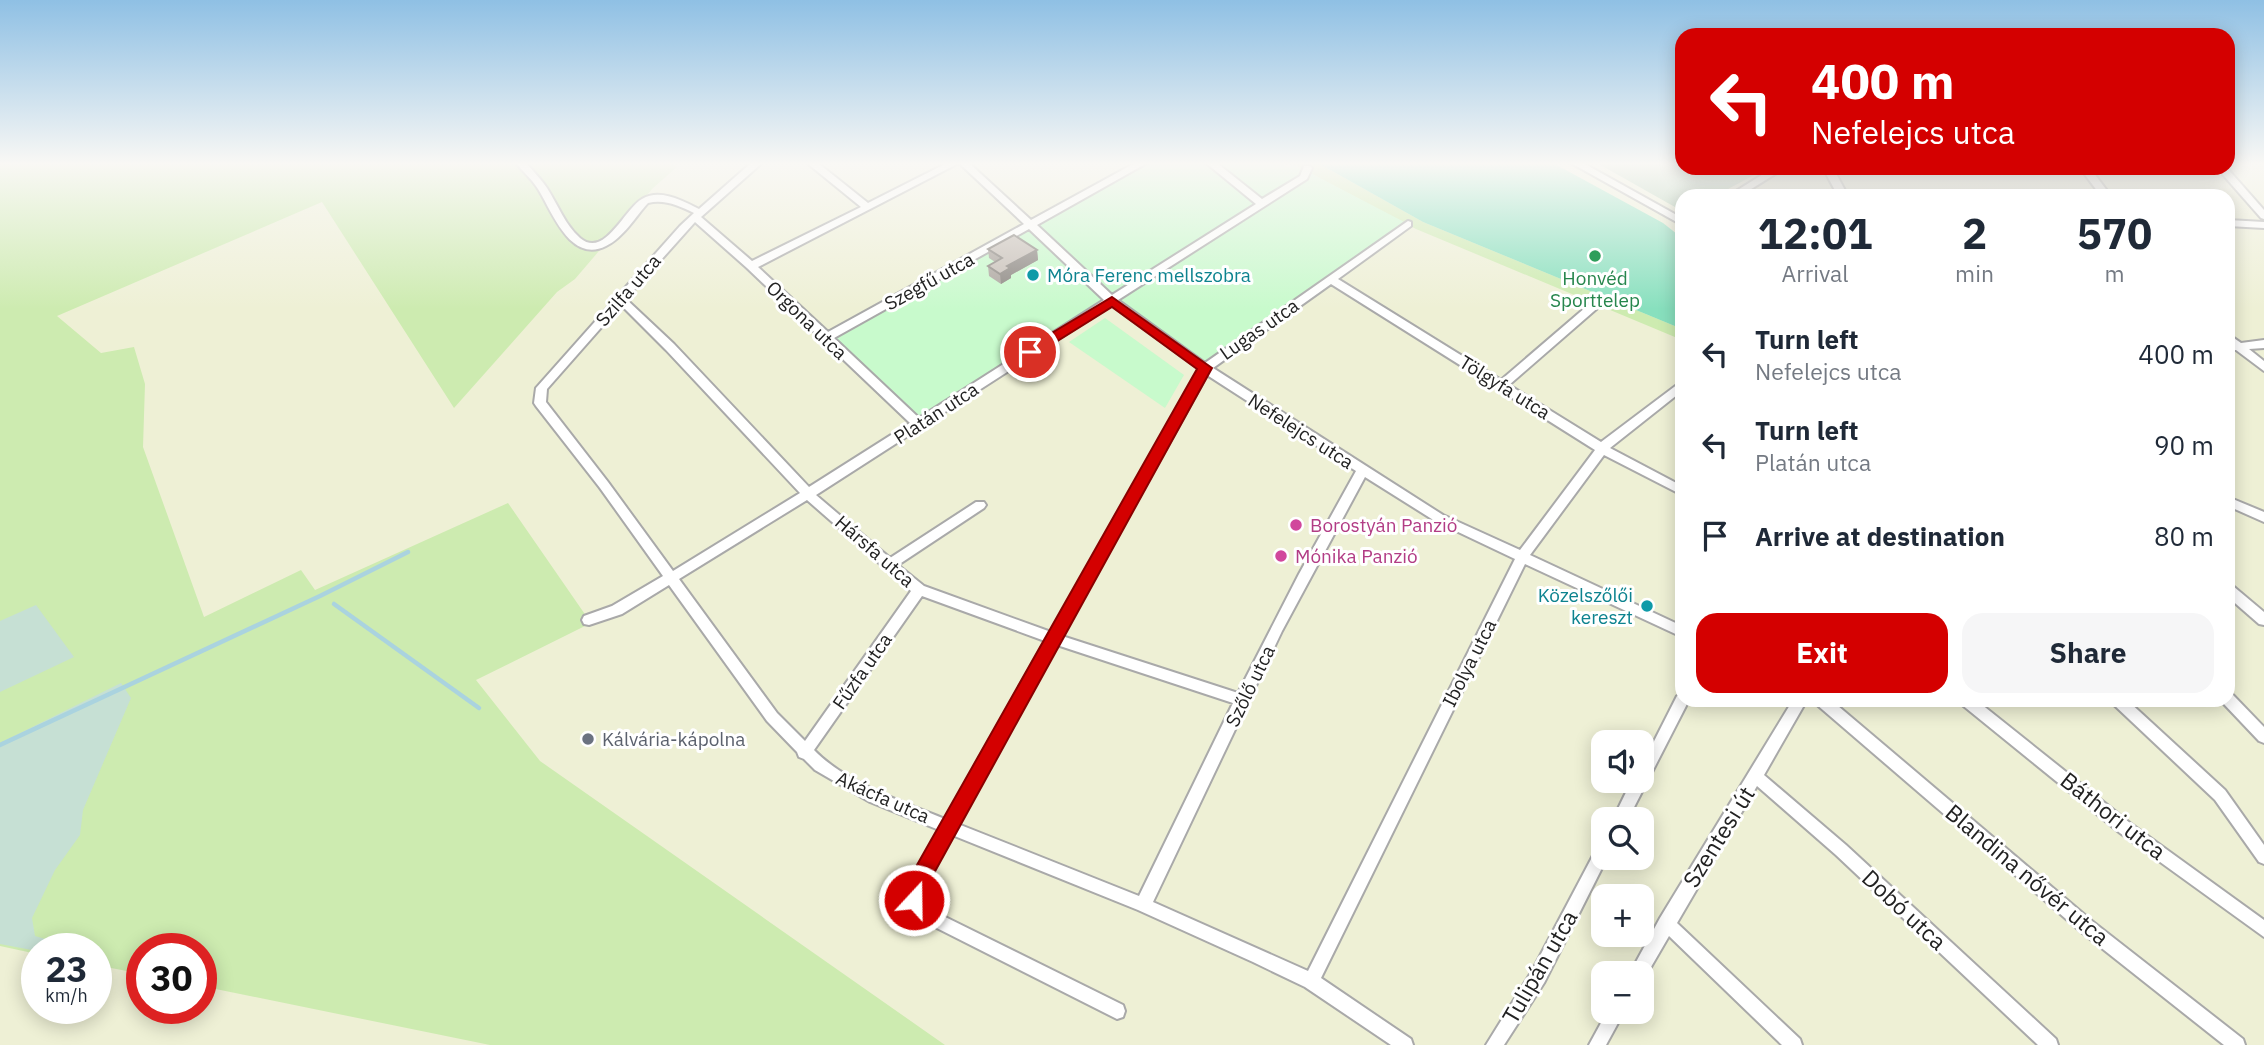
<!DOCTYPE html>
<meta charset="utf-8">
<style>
body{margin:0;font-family:"IBM Plex Sans",sans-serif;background:#f6f6f7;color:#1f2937;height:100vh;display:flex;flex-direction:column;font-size:26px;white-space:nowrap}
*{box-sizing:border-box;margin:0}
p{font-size:23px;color:#747a83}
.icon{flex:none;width:38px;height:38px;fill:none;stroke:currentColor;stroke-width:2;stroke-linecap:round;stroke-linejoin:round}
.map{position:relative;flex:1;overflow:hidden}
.sheet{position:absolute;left:1675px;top:189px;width:560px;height:518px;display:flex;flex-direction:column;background:#fff;border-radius:21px;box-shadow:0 4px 18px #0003}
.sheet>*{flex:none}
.banner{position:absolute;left:1675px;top:28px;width:560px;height:147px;border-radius:21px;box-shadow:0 4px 18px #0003;background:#d40000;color:#fff;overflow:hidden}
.fabs{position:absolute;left:1591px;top:730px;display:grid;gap:14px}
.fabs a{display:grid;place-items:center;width:63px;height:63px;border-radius:14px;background:#fff;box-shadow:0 4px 18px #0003;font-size:35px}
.speed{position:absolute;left:21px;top:933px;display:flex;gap:14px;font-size:35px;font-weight:700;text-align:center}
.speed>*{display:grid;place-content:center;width:91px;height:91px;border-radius:50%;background:#fff;box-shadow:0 4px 18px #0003;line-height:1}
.speed small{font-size:18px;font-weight:400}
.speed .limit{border:10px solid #d22;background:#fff;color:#111}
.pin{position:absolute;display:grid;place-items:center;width:60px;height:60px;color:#fff;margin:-30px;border:4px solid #fff;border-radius:50%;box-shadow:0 2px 7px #0007}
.me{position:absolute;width:77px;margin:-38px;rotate:21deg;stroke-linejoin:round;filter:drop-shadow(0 0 5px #0008)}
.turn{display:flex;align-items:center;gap:24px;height:147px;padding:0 21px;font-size:32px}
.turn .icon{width:91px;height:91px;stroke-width:2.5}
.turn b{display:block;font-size:49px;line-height:60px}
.eta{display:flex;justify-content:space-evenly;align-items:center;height:119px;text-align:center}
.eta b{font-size:42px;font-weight:700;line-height:49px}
.primary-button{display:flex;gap:14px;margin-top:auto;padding:14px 21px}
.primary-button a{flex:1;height:80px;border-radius:21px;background:#d40000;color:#fff;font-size:28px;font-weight:700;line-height:80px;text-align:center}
.primary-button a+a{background:#f6f6f7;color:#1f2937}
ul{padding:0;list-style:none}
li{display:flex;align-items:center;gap:21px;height:91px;padding:0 21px}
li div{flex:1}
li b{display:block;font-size:26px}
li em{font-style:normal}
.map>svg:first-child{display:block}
</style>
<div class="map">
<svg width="2264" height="1045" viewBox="0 0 2264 1045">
<rect width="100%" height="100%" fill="#f2efe9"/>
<path fill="#eef0d5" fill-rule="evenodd" d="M0,163H1682V168H2228V163H2264V1045H0ZM1682,196H2228V700H1682ZM1603,742H1642V780H1603ZM1603,819H1642V858H1603ZM1603,896H1642V934H1603ZM37,948H96V1008H37ZM142,948H201V1008H142ZM1603,973H1642V1012H1603Z"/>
<g fill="#cdebb0">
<path d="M0,163H672L677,167L653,188L575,279L557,292L454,408L322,202L57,316L101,353L134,347L145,384L143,447L204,617L301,570L315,590L508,503L591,623L476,680L540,761L945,1045H490L201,986V948H142V974L96,965V948H37V954L0,946Z"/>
<path d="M1318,163L1423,222L1682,329V340L1416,229L1293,164Z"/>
</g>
<g fill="#c6e0d4">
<path d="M36,605L74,657L0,692V621Z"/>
<path d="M121,683L131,698L83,810L80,835L55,870L32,918L35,936L62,944L60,948H37V951L0,944V743Z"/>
</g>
<path fill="#aacbaf" d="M1597,163H1682V168H1767L1715,196H1682V211Z"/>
<g fill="#c8facc">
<path d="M1142,163H1282L1288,167L1293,164L1408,224L1205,368L1112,301L918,424L826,338Z"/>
<path d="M1105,318L1184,375L1165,408L1069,342Z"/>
</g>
<path fill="#88e0be" d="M1318,163H1553L1663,223L1682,238V329L1423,222Z"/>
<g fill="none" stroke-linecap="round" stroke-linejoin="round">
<g stroke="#aad3df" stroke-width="4.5">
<path d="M334,604L479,708"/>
<path d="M0,745L320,596L408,552"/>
</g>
<g stroke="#a9a9a9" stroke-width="4">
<g id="minor">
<path d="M516,163H526C533,171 541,179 547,188C558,205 565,225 580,238C605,259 624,209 642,199C660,188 683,201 699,209L751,163H762L701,217L752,261L861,207L807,163H818L868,203L947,163H959L758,267L828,332L1024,224L959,163H969L1031,220L1135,163H1147L1037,225L1112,295L1256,204L1206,163H1217L1262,199L1300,176L1304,166H1310L1312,168L1307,179L1118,300L1205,363L1408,221L1411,222V226L1338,279L1501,380L1593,301H1601V305L1509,385L1601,442L1682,381V391L1610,448L1682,486V495L1604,455L1530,555L1682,626V637L1525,564L1321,978L1411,1039L1413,1045H1391L1305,987L1253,962L1138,910L952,835L931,874L922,900L925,907L1123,1005L1125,1011L1123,1017L1117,1019L915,917L906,900L919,866L939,830L870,802L815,770L804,759L799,757L797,752L767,721L669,585L622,614L589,625L584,624L582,620L584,616L612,606L663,576L600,488L536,406L534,403L536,388L680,226L694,213C679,206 665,199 648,203C636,216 623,238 606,246C570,264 552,211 538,189C532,179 523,172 516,163ZM695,222L747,268L910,423L809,487L674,344L626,299ZM1029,229L1104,300L919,418L834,338ZM1331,284L1595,450L1520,550L1443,515L1213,368ZM621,305L666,350L800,493L673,571L608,482L546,402L547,389ZM1111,305L1199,369L1051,632L924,586L898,565L984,508L986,505L984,502H976L890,558L816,495ZM1207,375L1356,471L1299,574L1238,693L1062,636ZM1365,477L1435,521L1515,559L1308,971L1153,902L1282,631ZM807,500L911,591L805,741L777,713L679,579ZM922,596L1045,641L945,819C903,802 846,783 814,750ZM1057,645L1233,703L1139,896L958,824Z"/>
<path d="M1571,163H1583L1682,218V225Z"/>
<path d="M1773,168H1785L1740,196H1728Z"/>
<path d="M1823,168H1833L1848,196H1838Z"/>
<path d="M2080,168H2090L2111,196H2101Z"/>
<path d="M2217,168H2227L2264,210V219L2261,218Z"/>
<path d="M2228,220L2264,222V228L2228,226Z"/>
<path d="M2228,334L2241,343L2264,340V348L2249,349L2264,361V371L2236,350H2229Z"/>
<path d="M2228,497L2264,512V522L2228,506Z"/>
<path d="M2228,585L2233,586L2264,612V625L2259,624L2228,597Z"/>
<path d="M2228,693L2233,695L2264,727V743L2259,741L2223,703L2222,700H2228Z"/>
<path d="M1682,694V700H1689L1628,819H1613L1632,780H1642V765L1677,696Z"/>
<path d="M1793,700H1807L1764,775L1846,845L2056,1039L2058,1045H2038L1836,855L1757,786L1677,923L1800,1039L1802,1045H1782L1669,936L1644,979H1642V973H1630L1660,918Z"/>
<path d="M1814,700H1831L2092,921L2243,1039L2245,1045H2224L2080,931L1816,704Z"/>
<path d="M1959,700H1976L2130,823L2264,920V937L2120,833L1961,704Z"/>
<path d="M2111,700H2127L2225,790L2264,845V864L2259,862L2215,800L2113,704Z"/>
<path d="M1603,844V858H1607L1544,983L1504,1045H1486L1532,971L1598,846Z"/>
<path d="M1607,1012H1624L1606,1045H1589Z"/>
</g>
</g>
<use href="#minor" fill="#fff" fill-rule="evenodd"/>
</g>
<path fill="#aba49e" d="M988,249L1037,250L1038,260L1011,275V278L1001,284L989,276L988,266L995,262L989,258Z"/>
<path fill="#8b8681" d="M1037,250L1038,260L1011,275V278L1001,284L1000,274L1007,266Z"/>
<path fill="#c7bfb8" stroke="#8b8681" stroke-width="2" d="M1014,235L1037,250L1007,266L1010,268L1000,274L988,266L1002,258L988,249Z"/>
<linearGradient id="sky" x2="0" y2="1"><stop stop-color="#8fc0e4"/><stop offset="0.53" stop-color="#f9f8f5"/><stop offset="1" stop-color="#f9f8f5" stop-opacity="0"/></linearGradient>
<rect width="2264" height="309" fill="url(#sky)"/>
<path fill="#d40000" stroke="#8a0000" stroke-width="2" d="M1112,297L1212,368L933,875L921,907L914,910L907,907L904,900L917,865L1197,369L1112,307L1035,355H1025V349Z"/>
<circle fill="#2e9e5b" stroke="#fff" stroke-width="2.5" cx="1595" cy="256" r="7"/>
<g fill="#0f9aa8" stroke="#fff" stroke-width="2.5">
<circle cx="1033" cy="275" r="7"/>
<circle cx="1647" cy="606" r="7"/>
</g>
<g fill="#d1479c" stroke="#fff" stroke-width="2.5">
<circle cx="1296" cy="525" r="7"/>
<circle cx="1281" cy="556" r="7"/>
</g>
<circle fill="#6b7280" stroke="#fff" stroke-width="2.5" cx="588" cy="739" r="7"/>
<g text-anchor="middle" stroke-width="6" stroke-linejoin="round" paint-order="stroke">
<g font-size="19" fill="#0d838f" stroke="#fff" text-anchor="start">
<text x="1047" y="282">Móra Ferenc mellszobra</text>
<text x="1633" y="602" text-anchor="end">Közelszőlői<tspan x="1633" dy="22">kereszt</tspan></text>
</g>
<g font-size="19" fill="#27864d" stroke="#fff">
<text x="1595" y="285">Honvéd<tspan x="1595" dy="22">Sporttelep</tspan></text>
</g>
<g font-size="19" fill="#222" stroke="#fff">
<text transform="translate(929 281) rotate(-29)" y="7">Szegfű utca</text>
<text transform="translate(628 290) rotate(-49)" y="7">Szilfa utca</text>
<text transform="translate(807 320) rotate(44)" y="7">Orgona utca</text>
<text transform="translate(1259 329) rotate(-35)" y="7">Lugas utca</text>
<text transform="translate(1505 387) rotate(32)" y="7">Tölgyfa utca</text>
<text transform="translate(936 413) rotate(-33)" y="7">Platán utca</text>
<text transform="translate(1301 431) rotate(33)" y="7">Nefelejcs utca</text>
<text transform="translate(875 551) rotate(41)" y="7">Hársfa utca</text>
<text transform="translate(1469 663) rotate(-63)" y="7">Ibolya utca</text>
<text transform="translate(862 671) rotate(-55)" y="7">Fűzfa utca</text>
<text transform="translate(1250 686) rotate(-64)" y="7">Szőlő utca</text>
<text transform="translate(883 797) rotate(24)" y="7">Akácfa utca</text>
</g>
<g font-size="19" fill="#b23c85" stroke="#fff" text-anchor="start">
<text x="1310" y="532">Borostyán Panzió</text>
<text x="1295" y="563">Mónika Panzió</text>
</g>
<g font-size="19" fill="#5b616d" stroke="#fff" text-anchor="start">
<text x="602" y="746">Kálvária-kápolna</text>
</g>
<g font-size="23" fill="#222" stroke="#fff">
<text transform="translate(2113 816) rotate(38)" y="8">Báthori utca</text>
<text transform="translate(1719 837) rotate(-58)" y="8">Szentesi út</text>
<text transform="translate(2027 875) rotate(40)" y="8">Blandina nővér utca</text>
<text transform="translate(1904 910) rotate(43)" y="8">Dobó utca</text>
<text transform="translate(1540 967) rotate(-60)" y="8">Tulipán utca</text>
</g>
</g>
</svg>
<div class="fabs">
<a><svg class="icon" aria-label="sound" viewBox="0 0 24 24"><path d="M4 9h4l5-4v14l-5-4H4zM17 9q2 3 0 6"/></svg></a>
<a><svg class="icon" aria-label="search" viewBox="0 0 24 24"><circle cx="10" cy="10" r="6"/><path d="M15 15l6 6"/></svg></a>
<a>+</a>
<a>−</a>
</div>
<div class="speed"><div>23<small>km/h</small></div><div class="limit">30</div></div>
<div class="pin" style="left:1030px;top:352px;background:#d93025"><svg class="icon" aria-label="arrive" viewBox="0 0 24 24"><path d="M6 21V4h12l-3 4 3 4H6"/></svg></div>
<svg class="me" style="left:914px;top:900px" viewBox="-20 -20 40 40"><circle r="17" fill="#d40000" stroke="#fff" stroke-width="3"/><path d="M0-11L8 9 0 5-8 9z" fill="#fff"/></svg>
<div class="banner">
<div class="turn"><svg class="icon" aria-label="left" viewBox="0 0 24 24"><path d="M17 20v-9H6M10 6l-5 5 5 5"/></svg><div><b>400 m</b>Nefelejcs utca</div></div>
</div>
<section class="sheet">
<div class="eta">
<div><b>12:01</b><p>Arrival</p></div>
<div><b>2</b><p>min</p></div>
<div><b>570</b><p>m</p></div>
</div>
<ul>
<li><svg class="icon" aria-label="left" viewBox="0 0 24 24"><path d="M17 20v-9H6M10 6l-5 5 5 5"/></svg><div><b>Turn left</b><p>Nefelejcs utca</p></div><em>400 m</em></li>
<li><svg class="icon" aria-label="left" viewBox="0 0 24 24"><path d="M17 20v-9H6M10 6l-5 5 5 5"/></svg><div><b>Turn left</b><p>Platán utca</p></div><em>90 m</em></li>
<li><svg class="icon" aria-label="arrive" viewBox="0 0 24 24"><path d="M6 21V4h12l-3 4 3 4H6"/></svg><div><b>Arrive at destination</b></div><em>80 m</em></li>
</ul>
<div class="primary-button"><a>Exit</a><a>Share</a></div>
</section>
</div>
